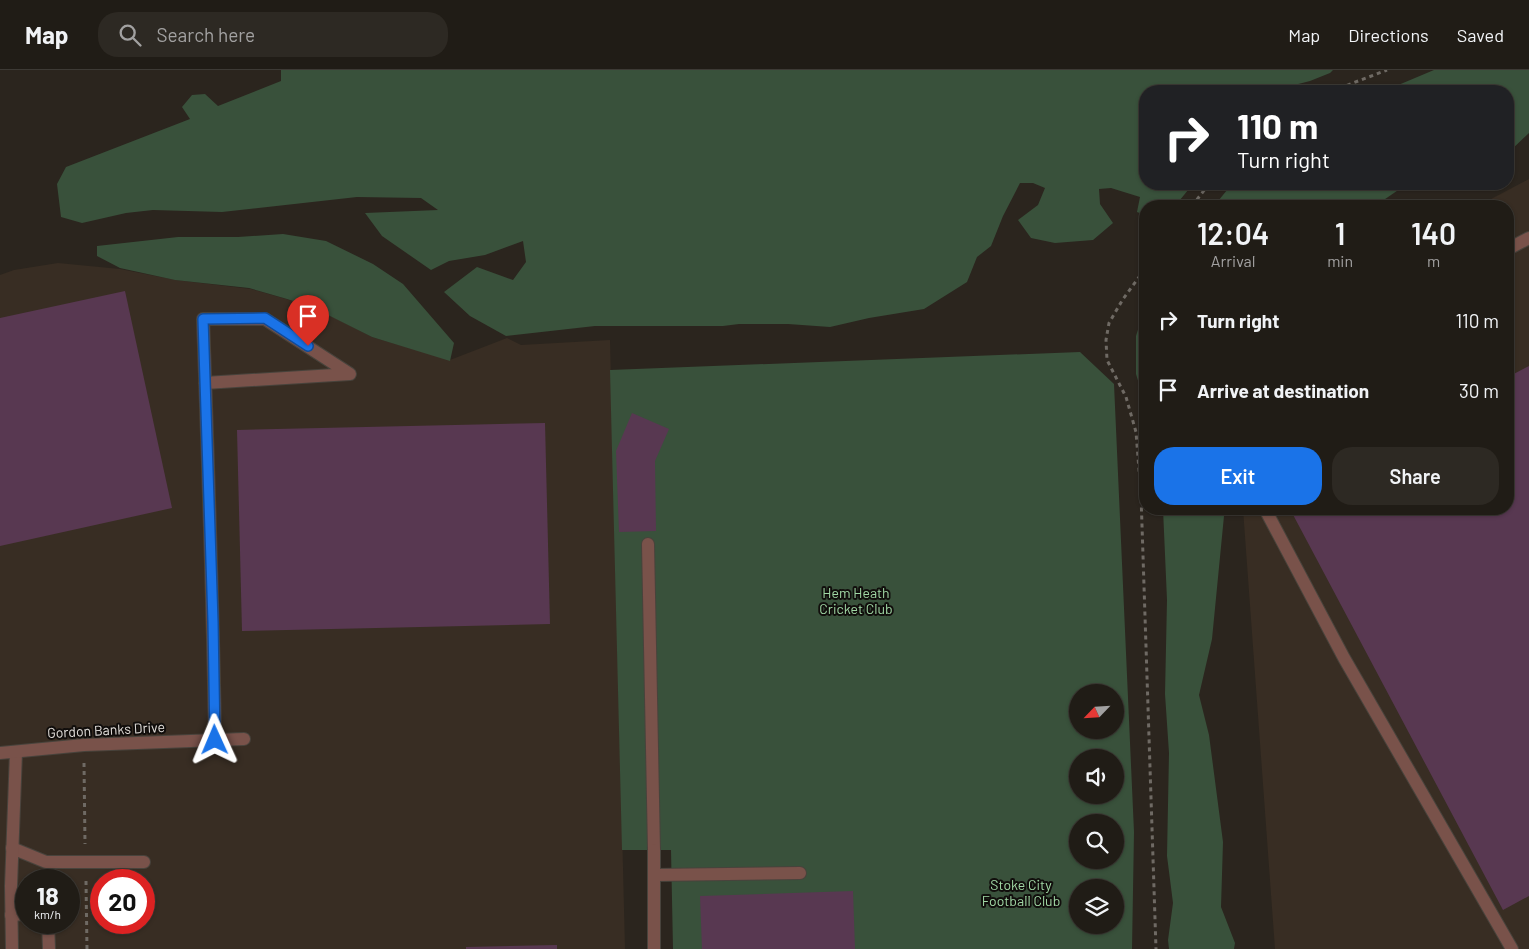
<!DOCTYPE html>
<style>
body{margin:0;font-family:Barlow,sans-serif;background:#2d2923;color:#f1f3f6;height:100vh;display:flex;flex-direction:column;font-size:19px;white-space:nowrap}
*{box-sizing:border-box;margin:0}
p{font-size:16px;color:#a2a1a1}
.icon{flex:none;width:28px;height:28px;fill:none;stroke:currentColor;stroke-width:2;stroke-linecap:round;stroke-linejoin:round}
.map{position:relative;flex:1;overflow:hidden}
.sheet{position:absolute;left:1139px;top:130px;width:375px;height:315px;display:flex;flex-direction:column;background:#201c16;border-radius:20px;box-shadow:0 1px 4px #0004,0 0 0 1px #3d3a35}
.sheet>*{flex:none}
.banner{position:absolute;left:1139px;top:15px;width:375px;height:105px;border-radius:20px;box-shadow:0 1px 4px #0004,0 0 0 1px #3d3a35;background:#202124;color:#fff;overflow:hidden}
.needle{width:32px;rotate:245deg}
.controls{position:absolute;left:1069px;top:614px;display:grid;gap:10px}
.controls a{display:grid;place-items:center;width:55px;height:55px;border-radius:50%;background:#201c16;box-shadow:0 1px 4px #0004,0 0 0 1px #3d3a35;font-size:25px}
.speed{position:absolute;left:15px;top:799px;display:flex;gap:10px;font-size:25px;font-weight:700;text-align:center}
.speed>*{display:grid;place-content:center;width:65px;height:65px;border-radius:50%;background:#201c16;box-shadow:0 1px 4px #0004,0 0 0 1px #3d3a35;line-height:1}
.speed small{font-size:12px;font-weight:400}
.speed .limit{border:8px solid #d22;background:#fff;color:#111}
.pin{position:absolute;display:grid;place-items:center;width:42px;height:42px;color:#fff;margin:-51px -21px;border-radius:50% 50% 50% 0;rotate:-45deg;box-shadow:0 0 5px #0007}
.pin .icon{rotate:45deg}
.me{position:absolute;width:55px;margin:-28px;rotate:359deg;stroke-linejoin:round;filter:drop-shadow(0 0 4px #0008)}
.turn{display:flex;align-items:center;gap:18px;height:105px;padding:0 15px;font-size:22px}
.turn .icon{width:65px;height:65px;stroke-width:2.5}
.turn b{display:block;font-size:35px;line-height:42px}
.eta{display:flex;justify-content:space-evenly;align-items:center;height:85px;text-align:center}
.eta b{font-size:30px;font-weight:600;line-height:35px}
.cta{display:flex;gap:10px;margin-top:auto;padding:10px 15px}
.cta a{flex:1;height:58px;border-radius:20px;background:#1a73e8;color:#fff;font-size:20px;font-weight:600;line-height:58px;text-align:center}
.cta a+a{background:#2d2923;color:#f1f3f6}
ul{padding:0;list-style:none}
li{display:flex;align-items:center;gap:15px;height:70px;padding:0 15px}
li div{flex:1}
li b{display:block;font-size:19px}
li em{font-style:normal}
header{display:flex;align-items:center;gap:30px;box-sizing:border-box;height:70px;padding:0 25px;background:#201c16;border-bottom:1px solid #3d3a35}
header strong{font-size:24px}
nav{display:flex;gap:28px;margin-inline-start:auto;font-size:18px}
.search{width:350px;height:45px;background:#2d2923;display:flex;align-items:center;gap:12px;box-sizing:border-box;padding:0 18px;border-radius:20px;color:#a2a1a1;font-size:19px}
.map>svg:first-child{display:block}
</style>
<header>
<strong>Map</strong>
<div class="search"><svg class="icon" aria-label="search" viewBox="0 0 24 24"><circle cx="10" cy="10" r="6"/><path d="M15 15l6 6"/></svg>Search here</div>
<nav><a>Map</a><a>Directions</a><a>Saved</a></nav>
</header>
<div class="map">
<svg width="1529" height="879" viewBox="0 0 1529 879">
<rect width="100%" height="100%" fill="#2b251e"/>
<g fill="#382d23" fill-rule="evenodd">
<path d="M1529,109V879H1275L1243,439H1508V136H1478Z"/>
<path d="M58,193L120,199L176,210L251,219L314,237L372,267L450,290L507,268L521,275L610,270L625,879H0V205L14,200ZM26,810H69V852H26ZM101,810H144V852H101Z"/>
</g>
<g fill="#39513b" fill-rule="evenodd">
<path d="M281,0H1333L1330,3L1310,11L1271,21H1145V114H1193L1175,136H1145V145L1137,142L1140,127L1111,118L1099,119L1100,134L1113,153L1093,170L1055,173L1031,168L1018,150L1038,135L1045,118L1033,113H1020L1003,146L991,176L977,187L967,212L924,239L869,248L830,257L788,254H739L723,256H595L506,266L470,246L444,222L477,197L513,210L526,192L523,171L485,185L449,191L431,200L382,166L365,143L438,140L421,128L357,127L222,142L153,140L126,143L82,153L61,147L57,114L66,97L190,49L182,37L192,25L205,24L218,36L281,11Z"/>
<path d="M1434,0H1529V63L1508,83V21H1384Z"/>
<path d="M1232,114H1407L1375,136H1214Z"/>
<path d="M283,164L326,171L373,194L403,214L454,273L450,291L372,267L314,238L287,229L249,218L175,210L120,198L97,186V176L178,167H238Z"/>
<path d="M1145,237V334L1136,304V266Z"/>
<path d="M1080,282L1114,314L1134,762L1132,879H673L671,780H622L610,300ZM1078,622H1115V660H1078ZM1078,688H1115V725H1078ZM1078,752H1115V790H1078ZM1078,818H1115V855H1078Z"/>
<path d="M1163,439H1222L1224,446L1212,569L1199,625L1209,665L1223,772L1221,837L1235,873L1234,879H1169L1168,870L1173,833L1167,786L1169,683L1165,624L1167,530Z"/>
</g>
<g fill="#583851">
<path d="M125,221L172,438L0,476V248Z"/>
<path d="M1529,296V826L1503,840L1290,439H1508V307Z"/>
<path d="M632,343L669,359L655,391L656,461L619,462L616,381Z"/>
<path d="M545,353L550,554L242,561L237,360Z"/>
<path d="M853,821L855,879H702L700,826Z"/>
<path d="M557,875V879H466V877Z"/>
</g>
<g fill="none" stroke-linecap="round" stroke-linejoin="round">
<g stroke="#48433c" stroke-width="14">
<g id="service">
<path d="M1508,179L1529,168"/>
<path d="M205,313L350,304L265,249H203C208,389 213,530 215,670"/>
<path d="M1265,439L1344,588L1512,879"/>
<path d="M648,474L654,780"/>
<path d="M12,778L46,792H144"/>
<path d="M654,805L800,803"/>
<path d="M11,845L26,844"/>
<path d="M48,852L49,879"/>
<path d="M12,879L11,816L16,682"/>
</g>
</g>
<g stroke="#48433c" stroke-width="14">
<g id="minor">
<path d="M0,683L84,675L244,669"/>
<path d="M654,780V879"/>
</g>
</g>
<g stroke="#6f6a64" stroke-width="3" stroke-dasharray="4 4" stroke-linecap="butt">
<path d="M1332,21L1387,0"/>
<path d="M1192,136L1209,114"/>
<path d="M1145,199L1123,229L1109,253L1106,270L1107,290L1126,327L1136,362L1141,425L1156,879"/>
<path d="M84,693L85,774"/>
<path d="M86,811L87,879"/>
</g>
<use href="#service" stroke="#79524a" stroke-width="12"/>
<use href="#minor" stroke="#79524a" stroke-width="12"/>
</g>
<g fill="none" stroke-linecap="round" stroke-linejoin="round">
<g stroke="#114b97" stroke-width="12">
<path id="route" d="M215,670L213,552L203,249L265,248L308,276"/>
</g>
<use href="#route" stroke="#1a73e8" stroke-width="9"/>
</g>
<g text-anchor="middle" stroke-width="4" stroke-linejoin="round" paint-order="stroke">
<g font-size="14" fill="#a1d8a5" stroke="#110e0c">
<text x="856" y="528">Hem Heath<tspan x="856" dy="16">Cricket Club</tspan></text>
<text x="1021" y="820">Stoke City<tspan x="1021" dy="16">Football Club</tspan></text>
</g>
<g font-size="14" fill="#e2deda" stroke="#110e0c">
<text transform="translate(106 660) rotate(-3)" y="5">Gordon Banks Drive</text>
</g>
</g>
</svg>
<div class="controls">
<a><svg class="needle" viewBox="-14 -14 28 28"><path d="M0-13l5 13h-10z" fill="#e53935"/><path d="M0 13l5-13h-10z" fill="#a2a1a1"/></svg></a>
<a><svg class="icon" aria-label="sound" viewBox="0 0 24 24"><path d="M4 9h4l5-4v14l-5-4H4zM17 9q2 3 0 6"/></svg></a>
<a><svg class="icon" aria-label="search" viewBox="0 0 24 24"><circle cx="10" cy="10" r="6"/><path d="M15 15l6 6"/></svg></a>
<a><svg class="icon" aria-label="layers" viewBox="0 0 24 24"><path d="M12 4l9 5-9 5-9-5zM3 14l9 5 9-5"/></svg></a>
</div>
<div class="speed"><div>18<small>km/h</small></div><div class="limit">20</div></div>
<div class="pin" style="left:308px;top:276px;background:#d93025"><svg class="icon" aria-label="arrive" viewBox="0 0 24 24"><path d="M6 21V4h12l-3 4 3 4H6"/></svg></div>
<svg class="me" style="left:215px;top:670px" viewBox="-20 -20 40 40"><path d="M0-17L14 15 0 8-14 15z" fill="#1a73e8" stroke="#fff" stroke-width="4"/></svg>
<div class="banner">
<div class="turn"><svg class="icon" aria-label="right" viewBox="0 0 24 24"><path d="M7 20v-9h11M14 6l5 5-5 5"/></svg><div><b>110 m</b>Turn right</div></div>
</div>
<section class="sheet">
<div class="eta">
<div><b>12:04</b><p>Arrival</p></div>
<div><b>1</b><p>min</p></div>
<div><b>140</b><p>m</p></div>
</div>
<ul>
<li><svg class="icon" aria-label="right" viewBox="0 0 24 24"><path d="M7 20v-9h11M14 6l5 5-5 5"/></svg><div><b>Turn right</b></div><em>110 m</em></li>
<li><svg class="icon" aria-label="arrive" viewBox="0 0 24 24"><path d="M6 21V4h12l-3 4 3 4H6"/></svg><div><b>Arrive at destination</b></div><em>30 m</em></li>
</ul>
<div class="cta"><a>Exit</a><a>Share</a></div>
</section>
</div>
